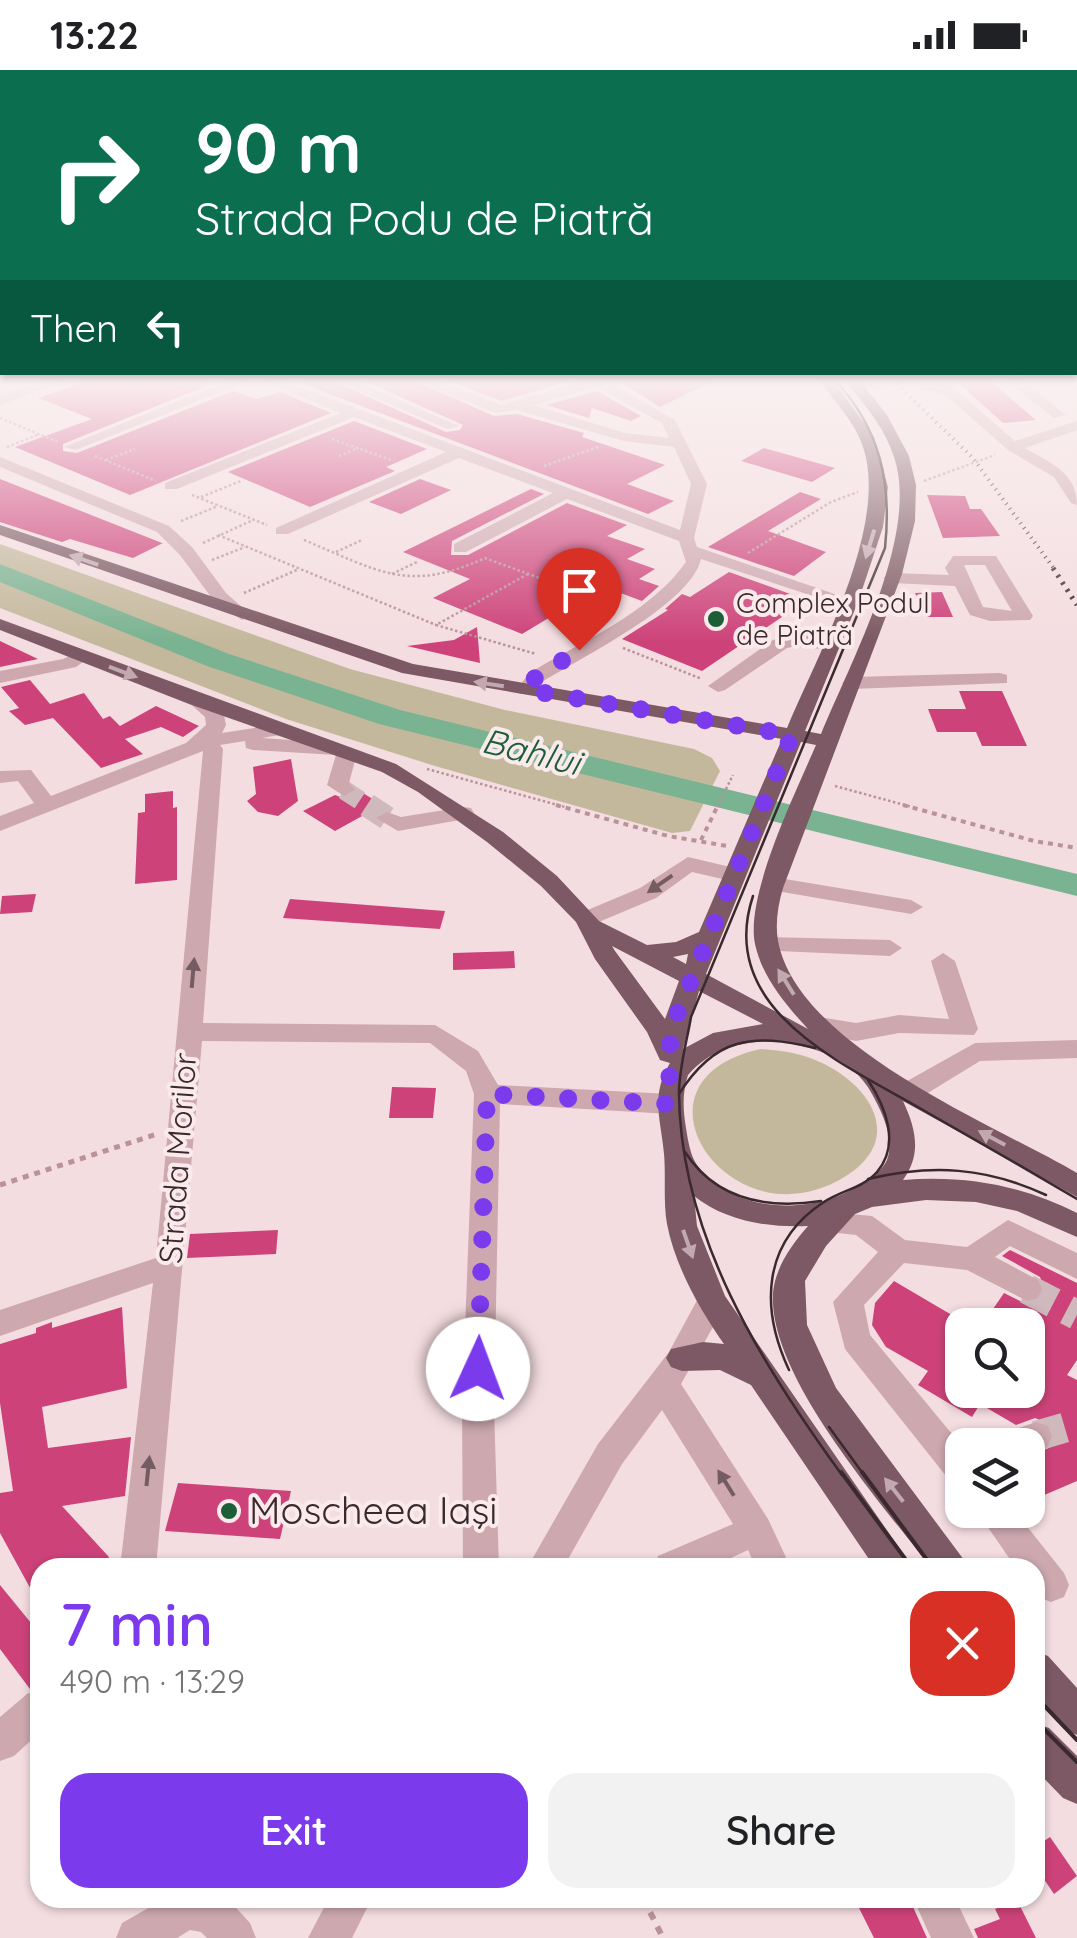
<!DOCTYPE html>
<meta charset="utf-8">
<style>
body{margin:0;font-family:Quicksand,sans-serif;background:#f2f2f2;color:#202124;height:100vh;display:flex;flex-direction:column;font-size:38px;white-space:nowrap}
*{box-sizing:border-box;margin:0}
p{font-size:32px;color:#757577}
.icon{flex:none;width:55px;height:55px;fill:none;stroke:currentColor;stroke-width:2;stroke-linecap:round;stroke-linejoin:round}
.map{position:relative;flex:1;overflow:hidden}
.details{position:absolute;left:30px;top:1488px;width:1015px;height:350px;display:flex;flex-direction:column;background:#fff;border-radius:30px;box-shadow:0 2px 8px #0004}
.details>*{flex:none}
.top-card{position:absolute;left:0px;top:0px;width:1078px;height:305px;box-shadow:0 2px 8px #0004;background:#0b6e4f;color:#fff;overflow:hidden}
.controls{position:absolute;left:945px;top:1238px;display:grid;gap:20px}
.controls a{display:grid;place-items:center;width:100px;height:100px;border-radius:20px;background:#fff;box-shadow:0 2px 8px #0004;font-size:50px}
.pin{position:absolute;display:grid;place-items:center;width:85px;height:85px;color:#fff;margin:-102px -42px;border-radius:50% 50% 50% 0;rotate:-45deg;box-shadow:0 0 10px #0007}
.pin .icon{rotate:45deg}
.me{position:absolute;width:110px;margin:-55px;rotate:2deg;stroke-linejoin:round;filter:drop-shadow(0 0 8px #0008)}
.turn{display:flex;align-items:center;gap:35px;height:210px;padding:0 30px;font-size:45px}
.turn .icon{width:130px;height:130px;stroke-width:2.5}
.turn b{display:block;font-size:70px;line-height:85px}
.then{display:flex;align-items:center;height:95px;padding:0 30px;background:#0003;gap:20px;font-size:38px}
.round{display:grid;place-items:center;flex:none;width:105px;height:105px;border-radius:30px;background:#f2f2f2}
.overview{display:flex;align-items:center;justify-content:space-between;height:170px;padding:0 30px}
h1{font-size:60px;font-weight:600;line-height:75px;color:#7c3aed}
.action{display:flex;gap:20px;margin-top:auto;padding:20px 30px}
.action a{flex:1;height:115px;border-radius:30px;background:#7c3aed;color:#fff;font-size:40px;font-weight:600;line-height:115px;text-align:center}
.action a+a{background:#f2f2f2;color:#202124}
.status{display:flex;justify-content:space-between;align-items:center;height:70px;padding:0 50px;background:#fff;direction:ltr}
.status svg{height:28px;fill:currentColor}
.map>svg:first-child{display:block}
</style>
<div class="status"><b>13:22</b><svg viewBox="0 0 49 12"><path d="M0 12V9h3v3zM5 12V6h3v6zM10 12V3h3v9zM15 12V0h3v12zM26 1h20v11H26zM47 4h2v5h-2z"/></svg></div>
<div class="map">
<svg width="1077" height="1868" viewBox="0 0 1077 1868">
<rect width="100%" height="100%" fill="#f4dde0"/>
<g fill="#c4b89c">
<path d="M0,474L350,599L505,640L694,679L712,688L720,701L690,761L672,763L435,696L286,649L0,538Z"/>
<path d="M761,979C782,981 801,983 820,992C871,1015 905,1069 846,1106C731,1179 615,1010 761,979Z"/>
</g>
<g fill="none" stroke-linecap="round" stroke-linejoin="round">
<path fill="#7ab391" fill-rule="evenodd" d="M0,494L229,584L400,640L1077,804V826L379,654L207,596L0,512Z"/>
</g>
<g fill="#cd4379">
<path d="M90,310H201L211,314L63,374V381L77,383L233,321L256,329L280,322L331,343L130,425L15,377L92,349L38,328Z"/>
<path d="M316,310H331L446,362L460,360L463,355L363,310H413L494,346L517,344L584,363L582,367L665,395L627,414L674,431L648,444L303,314Z"/>
<path d="M447,310H573L501,331Z"/>
<path d="M618,310H715L660,337Z"/>
<path d="M955,310H989L1036,350L1003,353Z"/>
<path d="M597,321L641,346L631,351L592,338L589,348L546,335Z"/>
<path d="M354,351L427,379L386,397L395,401L310,437L228,402Z"/>
<path d="M764,378L835,398L812,412L741,391Z"/>
<path d="M0,409L162,473H163L133,488L70,469L62,472L0,452Z"/>
<path d="M420,409L451,420L401,444L369,432Z"/>
<path d="M531,419L544,424L452,471L451,485H468L567,433L627,455L607,466L645,479L627,489L655,499L639,509L659,516L642,531L602,516L522,564L433,528L470,509L403,482Z"/>
<path d="M800,422L821,429L768,461L826,482L794,506L708,477Z"/>
<path d="M927,425L965,426L970,439H981L1000,466L943,468Z"/>
<path d="M729,502L807,530L702,601L622,569L668,540L665,539L682,524L690,527Z"/>
<path d="M942,522L953,547H926L915,523Z"/>
<path d="M477,557L480,593L407,576L454,570Z"/>
<path d="M0,571L38,589L0,597Z"/>
<path d="M30,610L50,634L84,623L103,649L110,646L120,656L156,636L199,656L183,667L161,657L125,669L143,684L101,698L53,648L25,655L9,641L19,638L1,617Z"/>
<path d="M959,621H1002L1027,676H982L976,662H937L928,639H966Z"/>
<path d="M291,689L298,731L278,746L258,742L247,731L256,724L253,697Z"/>
<path d="M358,720L389,739L374,745L376,753L364,745L335,761L303,741L335,725L346,729Z"/>
<path d="M173,721V738L177,737V810L135,814L138,743L145,742V724Z"/>
<path d="M36,824L32,842L0,844L2,826Z"/>
<path d="M290,829L445,841L440,859L283,848Z"/>
<path d="M514,881L515,898L453,900V883Z"/>
<path d="M392,1017L436,1018L433,1048H389Z"/>
<path d="M278,1160L276,1184L187,1188L190,1164Z"/>
<path d="M1010,1180L1077,1213V1290L1067,1305L1077,1310V1411L1028,1432V1387L1051,1377L1055,1367L1051,1355L1035,1348L1016,1355L980,1334L972,1347L918,1315L928,1301L886,1277L872,1255L875,1233L894,1211L962,1251V1320H1028V1255H982L1004,1223L1028,1235L1039,1232L1045,1221L1040,1207L1002,1186Z"/>
<path d="M122,1237L127,1318L42,1337L48,1378L131,1367L125,1426L62,1436L109,1487L102,1498H40V1536L0,1463V1423L13,1421L0,1333V1274L36,1263V1258L52,1252V1258Z"/>
<path d="M178,1413L291,1421L280,1469L165,1461Z"/>
<path d="M0,1515L40,1564V1611L30,1619L0,1579Z"/>
<path d="M1050,1767L1077,1806L1054,1824L1035,1796V1777Z"/>
<path d="M854,1828H909L927,1868H874Z"/>
<path d="M1017,1830L1036,1868H978L974,1859L1000,1849L995,1839Z"/>
</g>
<g fill="none" stroke-linecap="round" stroke-linejoin="round">
<path stroke="#cfb9bc" stroke-width="19" stroke-dasharray="19 10" stroke-linecap="butt" d="M344,720L370,737"/>
<path stroke="#cfb9bc" stroke-width="24" stroke-dasharray="24 12" stroke-linecap="butt" d="M367,735L387,748"/>
<g stroke="#cfb9bc" stroke-width="30" stroke-dasharray="30 15" stroke-linecap="butt">
<path d="M1027,1219L1077,1245"/>
<path d="M1036,1366L1077,1354"/>
</g>
<g stroke="#b9929a" stroke-width="2.5" stroke-dasharray="2.5 2.5" stroke-linecap="butt">
<path d="M168,310L187,317"/>
<path d="M132,313L141,310"/>
<path d="M0,348L58,372"/>
<path d="M332,369L394,391"/>
<path d="M7,377L40,364"/>
<path d="M95,386L156,411"/>
<path d="M339,386L358,378"/>
<path d="M106,390L135,379"/>
<path d="M544,396L601,376"/>
<path d="M924,411L995,385"/>
<path d="M192,425L267,455"/>
<path d="M201,427L243,410"/>
<path d="M181,451L218,436"/>
<path d="M218,465L436,555"/>
<path d="M304,470C377,500 407,524 485,488L618,537"/>
<path d="M203,473L253,450"/>
<path d="M336,482L362,470"/>
<path d="M748,483L831,432L858,422"/>
<path d="M212,490L245,477"/>
<path d="M392,504L419,491"/>
<path d="M528,504L436,555L536,584"/>
<path d="M244,523L299,499"/>
<path d="M623,578L702,609"/>
<path d="M427,699L565,737"/>
<path d="M835,716L912,737"/>
<path d="M717,737L733,705"/>
</g>
<g stroke="#b9929a" stroke-width="4" stroke-dasharray="5 5" stroke-linecap="butt">
<path d="M556,735L668,766L727,776"/>
<path d="M903,735L1034,771L1077,778"/>
<path d="M701,770L718,735"/>
</g>
<path stroke="#b9929a" stroke-width="5" stroke-dasharray="6 6" stroke-linecap="butt" d="M0,1115L157,1064"/>
<path stroke="#b9929a" stroke-width="6" stroke-dasharray="8 8" stroke-linecap="butt" d="M643,1828L663,1868"/>
<g fill="#cda8af" fill-rule="evenodd">
<path d="M46,310H66L0,335V326Z"/>
<path d="M230,310H250L76,380L64,377Z"/>
<path d="M261,310H281L680,460L691,414L674,377L624,371L517,340L495,343L416,310H436L501,335L587,310H614L610,313L675,350L707,414L694,468L697,477L858,532L849,537L843,536L701,489C691,534 582,587 542,612L534,624H520L517,620L528,604C580,572 650,543 686,492L679,471L567,429L466,482H454V474L553,423L459,388L288,464H276V458L446,382L354,347L177,419H165V413L341,343ZM597,317L662,353L669,368L625,363L533,335Z"/>
<path d="M334,310H353L459,356L447,359Z"/>
<path d="M864,310H945L1015,371L1077,351V360L1025,378C1050,393 1077,402 1077,435L1071,433L1054,407L1008,380L948,327L915,317L856,319L849,315Z"/>
<path d="M1005,310H1021L1066,345L1054,348Z"/>
<path d="M0,387L169,456L192,477L226,523L251,545L242,550L214,531L180,485L157,462L0,397Z"/>
<path d="M953,486H996L1033,546L1030,550L990,551L970,545L955,516L892,513L883,508L892,503L949,505L945,498ZM964,495H985L1012,541L983,537Z"/>
<path d="M797,563L831,568L840,574C826,585 804,573 787,578L725,620L718,622L708,616L773,570Z"/>
<path d="M82,580L91,586L76,597L0,613V601L63,589Z"/>
<path d="M1000,603L1007,605V613L852,619L842,613L852,607Z"/>
<path d="M196,624L224,645L226,655L222,663L279,654L286,656V664L262,668L336,673L357,683L349,713L355,720L344,726L327,715L336,685L253,680L246,678L245,671L220,675L223,679L203,953L435,955L478,981L498,1015L670,1024L679,1027L683,1034L679,1041L670,1044L500,1034L494,1338L499,1498H463L462,1338L474,1024L466,1001L430,973L202,971L156,1498H120L153,1213L0,1266V1240L156,1188L203,681L0,761V746L34,733L18,711L0,713V701L31,700L51,726L186,673L206,655L205,647L186,630Z"/>
<path d="M463,737L471,738L474,743L471,748L398,761L376,748L387,742L401,747Z"/>
<path d="M688,787L743,800L746,805L735,812L692,802L656,828L594,854L586,856L574,849L578,844L640,818Z"/>
<path d="M773,807L911,830L923,837L911,844L765,819L762,814L765,809Z"/>
<path d="M767,867L890,870L902,878L890,886L759,880L755,875Z"/>
<path d="M943,883L955,891L978,959L974,965L899,963L856,971L810,962L806,956L819,947L856,953L899,945L949,949L931,891Z"/>
<path d="M1077,970V988L980,991L918,1029H900L896,1022L900,1015L975,973Z"/>
<path d="M829,1142L872,1146L905,1170L967,1177L1008,1150L1077,1183V1209L1010,1176L995,1187L1038,1210L1042,1219L1038,1228L1027,1231L967,1200L904,1193L864,1235L870,1265L962,1376V1415L950,1411L845,1279L833,1232L878,1182L856,1165L819,1161L815,1153L819,1145Z"/>
<path d="M712,1220L723,1223L727,1232L681,1314L768,1449L791,1498H756L748,1480L710,1498H653L658,1486L733,1454L662,1340L622,1394L563,1498H527L598,1374L669,1282L701,1223Z"/>
<path d="M1036,1352L1048,1356L1052,1366L1048,1376L1028,1384V1375H994L999,1365Z"/>
<path d="M976,1440H1014L1064,1503L1069,1515L1064,1527L1051,1532L1038,1527L1035,1498H1016Z"/>
<path d="M40,1618V1662L14,1686L0,1691V1647L27,1624Z"/>
<path d="M166,1828H227L250,1853L256,1868H207L201,1862L190,1860L177,1868H116L122,1853Z"/>
<path d="M329,1828H372L352,1868H308Z"/>
<path d="M913,1828H955L974,1868H931Z"/>
</g>
<g fill="#7c5964" fill-rule="evenodd">
<path d="M819,310H833L874,367L888,417L883,457L858,532L805,661L821,664C851,591 920,464 894,387C884,356 864,334 844,310H859L887,345L909,386L916,415L915,451L902,504L783,818C778,835 775,853 778,871C798,976 991,1053 1077,1103V1127L903,1031C916,1059 922,1084 903,1110C965,1105 1021,1115 1077,1143V1167L1017,1141L976,1132L926,1130L872,1137L855,1144L826,1176L805,1211L807,1255L836,1318L970,1498H931C882,1433 768,1306 773,1223C775,1198 792,1174 808,1156C769,1158 725,1151 694,1126L697,1156L725,1226L913,1498H875L751,1315L720,1300L682,1301L671,1297L666,1288L671,1279L703,1272L724,1274C700,1240 675,1196 667,1154C663,1131 666,1106 664,1084C661,1049 650,1026 670,993L660,990L647,962L595,889L576,852L541,816L487,772L418,722L382,702L189,634L0,560V549L396,694L503,762L557,806L599,851L647,875L676,872L699,862L782,669L402,603L0,465V455L413,594L787,658C818,583 896,445 859,367C850,347 832,328 819,310ZM801,672L816,675C796,722 745,825 755,874C762,907 786,935 808,959L706,904ZM612,876L679,911L665,949L615,881ZM688,884L686,894L673,887ZM699,921L763,954L713,963L683,979ZM768,971C807,973 853,987 872,1024C882,1042 895,1069 887,1090C883,1099 873,1106 865,1111C819,1146 734,1146 697,1095C690,1085 688,1070 686,1058C683,1040 682,1023 688,1005C710,980 736,973 768,971Z"/>
<path d="M1035,1581L1048,1586L1077,1618V1665L1064,1659L1035,1627Z"/>
<path d="M1035,1653L1049,1658L1077,1686V1734L1063,1728L1035,1699Z"/>
</g>
<g stroke="#3a292e" stroke-width="2.5">
<path d="M835,310C880,359 892,412 885,478L691,947C687,971 679,998 679,1023C680,1165 761,1294 842,1405"/>
<path d="M753,826C715,940 844,994 923,1040C974,1069 1026,1099 1077,1129"/>
<path d="M679,1024C715,967 752,963 815,978"/>
<path d="M685,1082C716,1130 768,1139 821,1131"/>
<path d="M868,1109C932,1094 986,1097 1046,1125"/>
<path d="M789,1300C760,1238 762,1172 824,1132C840,1121 863,1118 877,1102C901,1074 885,1036 868,1010"/>
<path d="M829,1357L864,1405"/>
</g>
<g stroke="#3a292e" stroke-width="4">
<path d="M841,1402L912,1498"/>
<path d="M862,1402L933,1498"/>
<path d="M1035,1626L1077,1670"/>
<path d="M1035,1650L1077,1692"/>
</g>
<path stroke="#3a292e" stroke-width="4" stroke-dasharray="1 5" stroke-linecap="butt" d="M893,310L972,387L1055,500"/>
<path stroke="#3a292e" stroke-width="5" stroke-dasharray="2.5 6" stroke-linecap="butt" d="M1053,498L1077,535"/>
</g>
<defs><path id="oneway-solid" d="M-6-.8H1V-3.2L6.5 0L1 3.2V.8H-6Z" transform="scale(2.5)"/></defs>
<g fill="#c2a9af">
<use href="#oneway-solid" transform="translate(870 474) rotate(107)"/>
<use href="#oneway-solid" transform="translate(84 490) rotate(-161)"/>
<use href="#oneway-solid" transform="translate(123 602) rotate(21)"/>
<use href="#oneway-solid" transform="translate(489 614) rotate(-171)"/>
<use href="#oneway-solid" transform="translate(786 912) rotate(-122)"/>
<use href="#oneway-solid" transform="translate(992 1068) rotate(-152)"/>
<use href="#oneway-solid" transform="translate(688 1174) rotate(71)"/>
<use href="#oneway-solid" transform="translate(894 1420) rotate(-128)"/>
</g>
<g fill="#755c62">
<use href="#oneway-solid" transform="translate(660 814) rotate(145)"/>
<use href="#oneway-solid" transform="translate(193 903) rotate(-85)"/>
<use href="#oneway-solid" transform="translate(148 1401) rotate(-84)"/>
<use href="#oneway-solid" transform="translate(726 1413) rotate(-122)"/>
</g>
<linearGradient id="sky" x2="0" y2="1"><stop stop-color="#7cb4c5"/><stop offset="0.54" stop-color="#faf0f1"/><stop offset="1" stop-color="#faf0f1" stop-opacity="0"/></linearGradient>
<rect width="1077" height="572" fill="url(#sky)"/>
<g fill="none" stroke-linecap="round" stroke-linejoin="round">
<path stroke="#7c3aed" stroke-width="18" stroke-dasharray="0 32.4" d="M478,1299L487,1024L670,1034L669,981L674,952L792,665L527,620L535,608L579,580"/>
</g>
<g fill="#1b5e38" stroke="#fbeaec" stroke-width="4">
<circle cx="716" cy="549" r="10"/>
<circle cx="229" cy="1441" r="10"/>
</g>
<g text-anchor="middle" stroke-width="8" stroke-linejoin="round" paint-order="stroke">
<g font-size="28" fill="#3a292e" stroke="#fbeaec" text-anchor="start">
<text x="736" y="543">Complex Podul<tspan x="736" dy="32">de Piatră</tspan></text>
</g>
<g font-size="32" fill="#3a292e" stroke="#fbeaec">
<text transform="translate(178 1088) rotate(-86)" y="11">Strada Morilor</text>
</g>
<g font-size="35" font-style="italic" fill="#1b5e38" stroke="#fbeaec">
<text transform="translate(531 682) rotate(14)" y="12">Bahlui</text>
</g>
<g font-size="38" fill="#3a292e" stroke="#fbeaec" text-anchor="start">
<text x="249" y="1454">Moscheea Iaşi</text>
</g>
</g>
</svg>
<div class="controls">
<a><svg class="icon" aria-label="search" viewBox="0 0 24 24"><circle cx="10" cy="10" r="6"/><path d="M15 15l6 6"/></svg></a>
<a><svg class="icon" aria-label="layers" viewBox="0 0 24 24"><path d="M12 4l9 5-9 5-9-5zM3 14l9 5 9-5"/></svg></a>
</div>
<div class="pin" style="left:579px;top:580px;background:#d93025"><svg class="icon" aria-label="arrive" viewBox="0 0 24 24"><path d="M6 21V4h12l-3 4 3 4H6"/></svg></div>
<svg class="me" style="left:478px;top:1299px" viewBox="-20 -20 40 40"><circle r="19" fill="#fff"/><path d="M0-13L10 11 0 6-10 11z" fill="#7c3aed"/></svg>
<div class="top-card">
<div class="turn"><svg class="icon" aria-label="right" viewBox="0 0 24 24"><path d="M7 20v-9h11M14 6l5 5-5 5"/></svg><div><b>90 m</b>Strada Podu de Piatră</div></div>
<div class="then">Then<svg class="icon" aria-label="left" viewBox="0 0 24 24"><path d="M17 20v-9H6M10 6l-5 5 5 5"/></svg></div>
</div>
<section class="details">
<div class="overview"><div><h1>7 min</h1><p>490 m · 13:29</p></div><a class="round" style="background:#d93025;color:#fff"><svg class="icon" aria-label="close" viewBox="0 0 24 24"><path d="M6 6l12 12M18 6L6 18"/></svg></a></div>
<div class="action"><a>Exit</a><a>Share</a></div>
</section>
</div>
